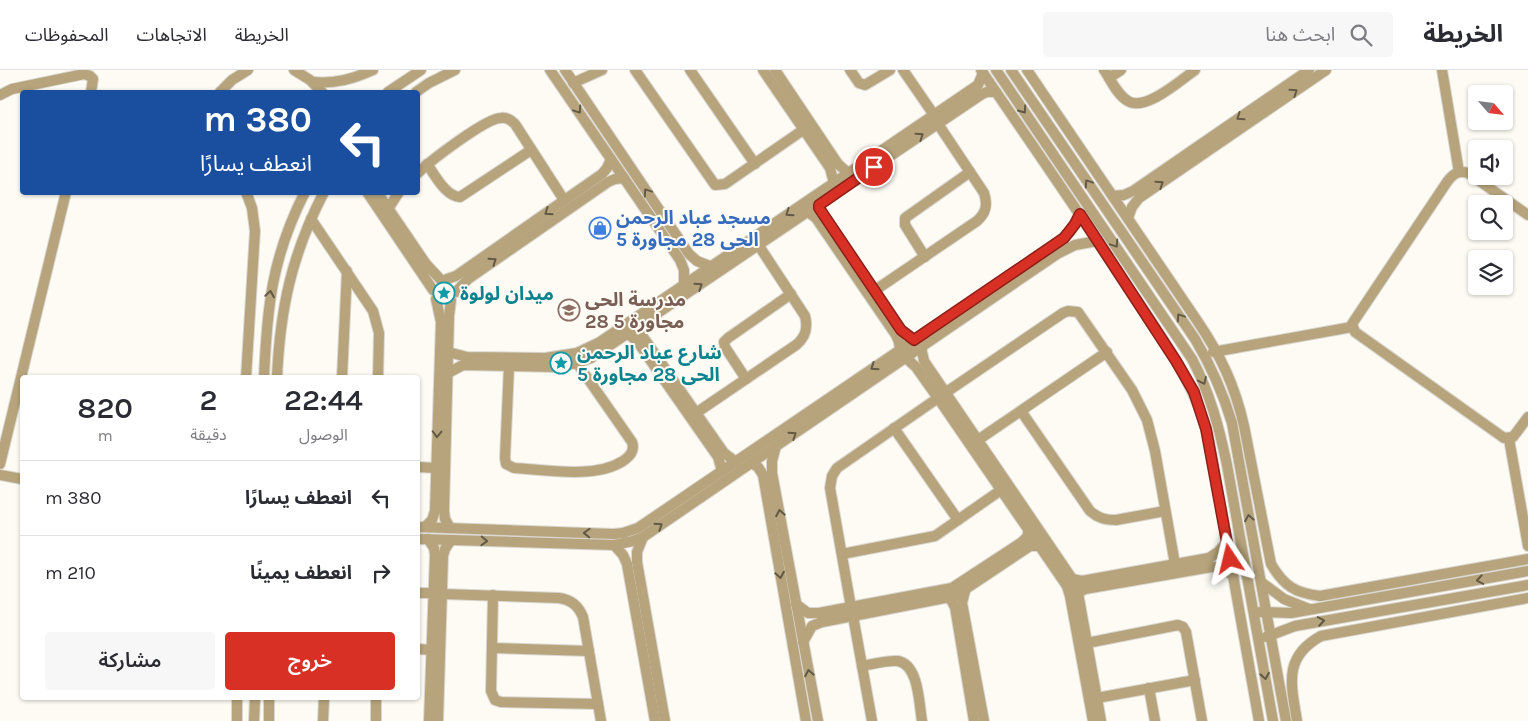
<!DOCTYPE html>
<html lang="ar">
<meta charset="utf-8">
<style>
body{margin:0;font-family:Karla,"Noto Sans Arabic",sans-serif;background:#f7f7f7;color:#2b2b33;direction:rtl;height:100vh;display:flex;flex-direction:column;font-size:19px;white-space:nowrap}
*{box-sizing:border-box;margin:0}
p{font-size:16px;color:#7c7c81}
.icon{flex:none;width:28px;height:28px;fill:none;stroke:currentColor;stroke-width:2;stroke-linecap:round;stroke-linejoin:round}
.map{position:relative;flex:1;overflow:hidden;direction:ltr}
.sheet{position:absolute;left:20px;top:305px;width:400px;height:325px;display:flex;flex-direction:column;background:#fff;border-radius:5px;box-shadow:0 1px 4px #0004;direction:rtl}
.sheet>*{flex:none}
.guide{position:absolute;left:20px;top:20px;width:400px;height:105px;border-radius:5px;box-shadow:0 1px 4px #0004;direction:rtl;background:#1a4fa0;color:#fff;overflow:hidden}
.needle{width:32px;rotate:118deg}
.buttons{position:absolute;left:1468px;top:15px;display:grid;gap:10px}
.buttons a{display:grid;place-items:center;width:45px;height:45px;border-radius:5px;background:#fff;box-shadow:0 1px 4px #0004;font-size:25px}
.pin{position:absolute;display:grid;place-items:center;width:42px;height:42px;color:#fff;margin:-21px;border:2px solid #fff;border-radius:50%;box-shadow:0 1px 5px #0007}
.me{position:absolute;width:55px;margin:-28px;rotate:350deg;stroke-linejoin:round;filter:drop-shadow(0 0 4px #0008)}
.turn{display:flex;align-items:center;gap:18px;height:105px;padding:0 25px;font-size:22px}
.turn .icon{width:65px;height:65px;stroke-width:2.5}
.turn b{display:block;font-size:35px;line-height:42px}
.eta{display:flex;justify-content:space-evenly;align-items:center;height:85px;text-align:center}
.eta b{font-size:30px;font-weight:600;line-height:35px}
.cta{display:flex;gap:10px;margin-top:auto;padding:10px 25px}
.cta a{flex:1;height:58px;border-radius:5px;background:#d93025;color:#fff;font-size:20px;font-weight:600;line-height:58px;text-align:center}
.cta a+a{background:#f7f7f7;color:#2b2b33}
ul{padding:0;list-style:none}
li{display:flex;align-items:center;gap:15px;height:75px;padding:0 25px;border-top:1px solid #e1e1e2}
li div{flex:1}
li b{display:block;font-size:19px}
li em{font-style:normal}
header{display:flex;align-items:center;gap:30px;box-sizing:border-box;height:70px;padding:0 25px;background:#fff;border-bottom:1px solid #e1e1e2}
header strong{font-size:24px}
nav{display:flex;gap:28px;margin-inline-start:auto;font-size:18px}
.search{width:350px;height:45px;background:#f7f7f7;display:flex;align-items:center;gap:12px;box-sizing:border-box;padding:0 18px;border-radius:5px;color:#7c7c81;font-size:19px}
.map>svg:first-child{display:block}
</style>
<header>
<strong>الخريطة</strong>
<div class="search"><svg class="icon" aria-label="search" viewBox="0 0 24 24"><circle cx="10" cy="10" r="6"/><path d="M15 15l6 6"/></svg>ابحث هنا</div>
<nav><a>الخريطة</a><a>الاتجاهات</a><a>المحفوظات</a></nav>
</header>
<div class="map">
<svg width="1528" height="651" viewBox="0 0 1528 651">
<rect width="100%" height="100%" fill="#fdfbf4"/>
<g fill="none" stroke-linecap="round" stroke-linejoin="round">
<g stroke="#d9d7d1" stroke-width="12">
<g id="minor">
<path d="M294,0L310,10L322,22"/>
<path d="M550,0L680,190L684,200V215"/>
<path d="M565,0L689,184L697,191L712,197"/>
<path d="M635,0L715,115L725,114L803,60"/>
<path d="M690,0L755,94"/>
<path d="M763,0L830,98L834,113"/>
<path d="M775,0L838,94L848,103"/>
<path d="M850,0L859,13L865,15L890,0"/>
<path d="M903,0L934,45"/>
<path d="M981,0C1028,69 1076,138 1122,208C1156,260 1196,310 1209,371L1259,651"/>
<path d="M996,0L1192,289C1210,323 1219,357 1227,395L1273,651"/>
<path d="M1011,0L1195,269C1211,296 1223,323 1232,353L1286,651"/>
<path d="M1027,0L1198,252C1221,286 1235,316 1244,356L1271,494C1284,516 1295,523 1320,526L1528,489"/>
<path d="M1104,0C1111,10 1117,25 1128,31C1145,42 1181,10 1195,0"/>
<path d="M1442,0L1459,102"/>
<path d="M1109,8L1121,0"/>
<path d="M313,12C335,14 353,9 373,0"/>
<path d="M573,13L602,0"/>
<path d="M220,22L232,10L248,0"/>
<path d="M388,22L421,0"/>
<path d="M416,22L429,13L455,0"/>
<path d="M0,25L12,19L84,4L90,6L93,9L91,22"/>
<path d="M427,94C435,105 446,127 460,127L531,80"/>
<path d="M418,103C430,91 486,48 501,48C507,47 511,50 515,54L564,130"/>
<path d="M246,122L252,138L255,161L246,308"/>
<path d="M367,122L433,220"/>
<path d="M377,122L426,194L441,210"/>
<path d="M1113,126L1124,125L1133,121L1309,0"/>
<path d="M819,135L822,143L901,260L914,270"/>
<path d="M388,139L399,122"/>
<path d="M808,142L816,148L896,265L899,272L900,280"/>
<path d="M1528,145L1468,103C1458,100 1453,104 1447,112L1352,254L1355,262L1504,368L1513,367L1528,347"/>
<path d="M1128,148L1132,137L1139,128L1326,0"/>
<path d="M311,149L373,241L379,263L378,308"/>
<path d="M925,187L905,155V148L970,102"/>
<path d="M447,209L456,206L602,104L607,98L611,89"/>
<path d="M874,221L977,151C986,143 988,135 984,123L938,54"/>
<path d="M456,222L468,209L608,112L615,109L624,108"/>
<path d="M639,257L643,267L724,383L736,392"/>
<path d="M628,264L637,271L718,387L722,401"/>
<path d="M921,277L924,291L1075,513L1078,523L1101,651"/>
<path d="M448,282L467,287L545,288L577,283L600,272L978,15L983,3"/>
<path d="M1213,282L1352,257"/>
<path d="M906,288L916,297L938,328L1067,516L1070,526L1093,651"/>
<path d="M509,296L505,388L506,394L514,398C547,400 595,409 623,391C630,386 635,381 632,372L577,293"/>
<path d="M448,303L463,295L555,297L577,293L591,288L982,24L987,22H996"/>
<path d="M264,308C267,236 272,187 305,122"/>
<path d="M277,308C280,238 292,184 324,122"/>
<path d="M342,308L347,201"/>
<path d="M746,309L725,277L724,272L728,268L791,224"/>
<path d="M945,323L1063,243L1068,241L1078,242L1132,320L1147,350L1155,381L1175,494"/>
<path d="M1021,341L1090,441C1098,448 1105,450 1116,450L1165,441"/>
<path d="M696,343L796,275C806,267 808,258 805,246L759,176"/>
<path d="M894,358L958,450"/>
<path d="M1509,369L1528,476"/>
<path d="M978,370L1107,282"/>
<path d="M776,376L772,391V403L818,651"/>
<path d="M751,393L758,397L763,405L806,651"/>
<path d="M0,394L66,122"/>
<path d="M418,397L436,398"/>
<path d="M0,405L22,409"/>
<path d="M418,457L614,464L623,463L638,458L1053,176L1070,162L1080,144"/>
<path d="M425,457L432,450L435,441L441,252L436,229"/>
<path d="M450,458L445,449L444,441L449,246L451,230"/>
<path d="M643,467L637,482V492L665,651"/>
<path d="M418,469L614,475L633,471L643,467L1057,184L1075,175L1097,171"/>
<path d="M428,469L434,478L435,485L429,651"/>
<path d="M614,475L623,485L627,494L655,651"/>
<path d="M842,484L935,466L1001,420"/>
<path d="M1072,509L1082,511L1209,488L1218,482L1227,472"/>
<path d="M1261,512L1284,529L1309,539"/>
<path d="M965,521L962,533L984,651"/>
<path d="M418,523H433"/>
<path d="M1078,523L1085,519L1211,497H1218L1233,505"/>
<path d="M442,524L559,528C571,530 578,535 583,547L601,651"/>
<path d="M493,525L491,621L495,630L501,632L598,634"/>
<path d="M950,528L955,537L974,651"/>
<path d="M796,534L808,543H819L952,518L1022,472L1027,467L1029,460"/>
<path d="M851,537L830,418L832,406L837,398L938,328"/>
<path d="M1260,542L1291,543L1528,501"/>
<path d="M853,546L872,651"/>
<path d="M1266,567L1295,556L1528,515"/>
<path d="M803,572L812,556L822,552L955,526L1030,476H1040"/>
<path d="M1087,573L1178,555L1183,557L1186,562L1202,651"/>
<path d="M492,578L589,581"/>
<path d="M418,579L432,580"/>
<path d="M862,596C873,594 887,590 898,591C919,595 919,634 922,651"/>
<path d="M1149,618L1155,651"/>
<path d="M1097,628L1195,610"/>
<path d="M237,651V628"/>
<path d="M254,651L255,628"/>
<path d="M269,651V628"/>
<path d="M323,651L324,628"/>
<path d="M376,651V628"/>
<path d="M438,651L443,486L445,479L451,470"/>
<path d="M1297,651C1291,614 1283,587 1321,566L1528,528"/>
</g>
</g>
<use href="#minor" stroke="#b7a47c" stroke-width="10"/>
</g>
<defs><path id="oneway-chevron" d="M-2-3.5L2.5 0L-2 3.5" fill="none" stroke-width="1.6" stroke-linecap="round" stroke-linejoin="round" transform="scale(1.25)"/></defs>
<g stroke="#625946">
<use href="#oneway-chevron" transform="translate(1294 22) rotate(-34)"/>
<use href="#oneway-chevron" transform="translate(578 40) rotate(56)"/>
<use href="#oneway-chevron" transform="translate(1023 40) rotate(55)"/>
<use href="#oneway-chevron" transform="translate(1240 47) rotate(146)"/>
<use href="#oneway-chevron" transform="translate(920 66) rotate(-34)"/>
<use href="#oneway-chevron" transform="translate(1088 113) rotate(-124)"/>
<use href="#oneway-chevron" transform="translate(1160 114) rotate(-34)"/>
<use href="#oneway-chevron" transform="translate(647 122) rotate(-124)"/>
<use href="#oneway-chevron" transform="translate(548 142) rotate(145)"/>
<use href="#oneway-chevron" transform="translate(789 143) rotate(146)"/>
<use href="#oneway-chevron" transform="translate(1115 174) rotate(56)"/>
<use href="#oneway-chevron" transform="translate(493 191) rotate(-35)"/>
<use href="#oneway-chevron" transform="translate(699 216) rotate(-34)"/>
<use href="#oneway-chevron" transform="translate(270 224) rotate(-81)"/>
<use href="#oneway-chevron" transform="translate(1180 247) rotate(-124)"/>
<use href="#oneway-chevron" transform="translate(874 297) rotate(146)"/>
<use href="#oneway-chevron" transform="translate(1203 311) rotate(65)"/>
<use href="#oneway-chevron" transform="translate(437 364) rotate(92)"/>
<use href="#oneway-chevron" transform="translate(793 365) rotate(-34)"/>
<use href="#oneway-chevron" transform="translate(780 443) rotate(-100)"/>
<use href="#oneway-chevron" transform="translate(1249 448) rotate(-100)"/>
<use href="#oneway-chevron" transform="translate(659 456) rotate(-34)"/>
<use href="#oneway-chevron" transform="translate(587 463) rotate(-178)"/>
<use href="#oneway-chevron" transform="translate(484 471) rotate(2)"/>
<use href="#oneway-chevron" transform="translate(780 505) rotate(80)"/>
<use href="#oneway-chevron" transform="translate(1480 510) rotate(170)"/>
<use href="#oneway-chevron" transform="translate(1321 551) rotate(-10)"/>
<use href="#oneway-chevron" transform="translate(809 603) rotate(-100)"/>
<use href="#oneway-chevron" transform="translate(1265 606) rotate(80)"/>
</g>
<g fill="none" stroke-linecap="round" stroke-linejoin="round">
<g stroke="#8d1f18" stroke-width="12">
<path id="route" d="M874,97L819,135V138L901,260L914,270L1064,168L1075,154L1080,144L1176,291L1194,322L1206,359L1230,489"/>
</g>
<use href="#route" stroke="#d93025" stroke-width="9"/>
</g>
<defs>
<g id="shop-ring" transform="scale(1.125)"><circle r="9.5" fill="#fdfbf4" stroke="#3f7fe0" stroke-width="1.5"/><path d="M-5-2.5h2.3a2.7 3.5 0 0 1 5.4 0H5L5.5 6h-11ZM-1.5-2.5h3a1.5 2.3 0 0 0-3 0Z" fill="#3f7fe0"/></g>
<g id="sight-ring" transform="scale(1.125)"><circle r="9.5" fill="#fdfbf4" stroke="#0f9aa8" stroke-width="1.5"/><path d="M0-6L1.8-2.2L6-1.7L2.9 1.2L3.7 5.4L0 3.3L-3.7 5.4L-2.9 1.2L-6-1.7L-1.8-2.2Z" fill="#0f9aa8"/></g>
<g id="school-ring" transform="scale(1.125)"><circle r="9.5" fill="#fdfbf4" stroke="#8d6e63" stroke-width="1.5"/><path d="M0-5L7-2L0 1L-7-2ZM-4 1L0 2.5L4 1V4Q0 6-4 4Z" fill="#8d6e63"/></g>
</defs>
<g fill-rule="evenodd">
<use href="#shop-ring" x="600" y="158"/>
<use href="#sight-ring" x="444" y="223"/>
<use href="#school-ring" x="569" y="240"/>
<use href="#sight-ring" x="561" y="293"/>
</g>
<g text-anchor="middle" stroke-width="4" stroke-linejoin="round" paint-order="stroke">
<g font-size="19" font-weight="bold" fill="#366cbe" stroke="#fdfbf4" text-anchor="start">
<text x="616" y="154">مسجد عباد الرحمن<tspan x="616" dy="22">الحى 28 مجاورة 5</tspan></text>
</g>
<g font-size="19" font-weight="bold" fill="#0d838f" stroke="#fdfbf4" text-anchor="start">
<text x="460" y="230">ميدان لولوة</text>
<text x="577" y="289">شارع عباد الرحمن<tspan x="577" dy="22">الحى 28 مجاورة 5</tspan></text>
</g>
<g font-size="19" font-weight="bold" fill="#785e54" stroke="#fdfbf4" text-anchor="start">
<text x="585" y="236">مدرسة الحى<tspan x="585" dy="22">28 مجاورة 5</tspan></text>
</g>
</g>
</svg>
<div class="buttons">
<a><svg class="needle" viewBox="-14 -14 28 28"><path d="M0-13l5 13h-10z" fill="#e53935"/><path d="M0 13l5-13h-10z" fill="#7c7c81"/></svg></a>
<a><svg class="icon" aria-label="sound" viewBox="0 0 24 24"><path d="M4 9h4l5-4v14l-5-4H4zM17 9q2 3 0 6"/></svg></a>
<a><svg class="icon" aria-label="search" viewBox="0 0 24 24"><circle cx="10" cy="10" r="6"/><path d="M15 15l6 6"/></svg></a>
<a><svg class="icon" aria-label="layers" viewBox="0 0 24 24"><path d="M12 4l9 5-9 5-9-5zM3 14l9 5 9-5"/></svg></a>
</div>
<div class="pin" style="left:874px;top:97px;background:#d93025"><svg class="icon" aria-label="arrive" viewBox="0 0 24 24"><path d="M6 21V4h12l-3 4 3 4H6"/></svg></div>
<svg class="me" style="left:1230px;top:489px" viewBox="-20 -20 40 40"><path d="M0-17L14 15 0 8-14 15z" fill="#d93025" stroke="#fff" stroke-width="4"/></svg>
<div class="guide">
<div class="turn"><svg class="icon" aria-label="left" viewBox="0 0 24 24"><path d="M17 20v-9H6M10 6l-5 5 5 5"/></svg><div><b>380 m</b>انعطف يسارًا</div></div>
</div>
<section class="sheet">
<div class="eta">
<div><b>22:44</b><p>الوصول</p></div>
<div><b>2</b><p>دقيقة</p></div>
<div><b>820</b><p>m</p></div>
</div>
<ul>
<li><svg class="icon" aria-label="left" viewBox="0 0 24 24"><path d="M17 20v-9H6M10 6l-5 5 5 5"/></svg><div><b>انعطف يسارًا</b></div><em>380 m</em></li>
<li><svg class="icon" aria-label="right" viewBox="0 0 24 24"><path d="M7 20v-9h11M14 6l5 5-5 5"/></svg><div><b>انعطف يمينًا</b></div><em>210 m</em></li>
</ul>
<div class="cta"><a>خروج</a><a>مشاركة</a></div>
</section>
</div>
